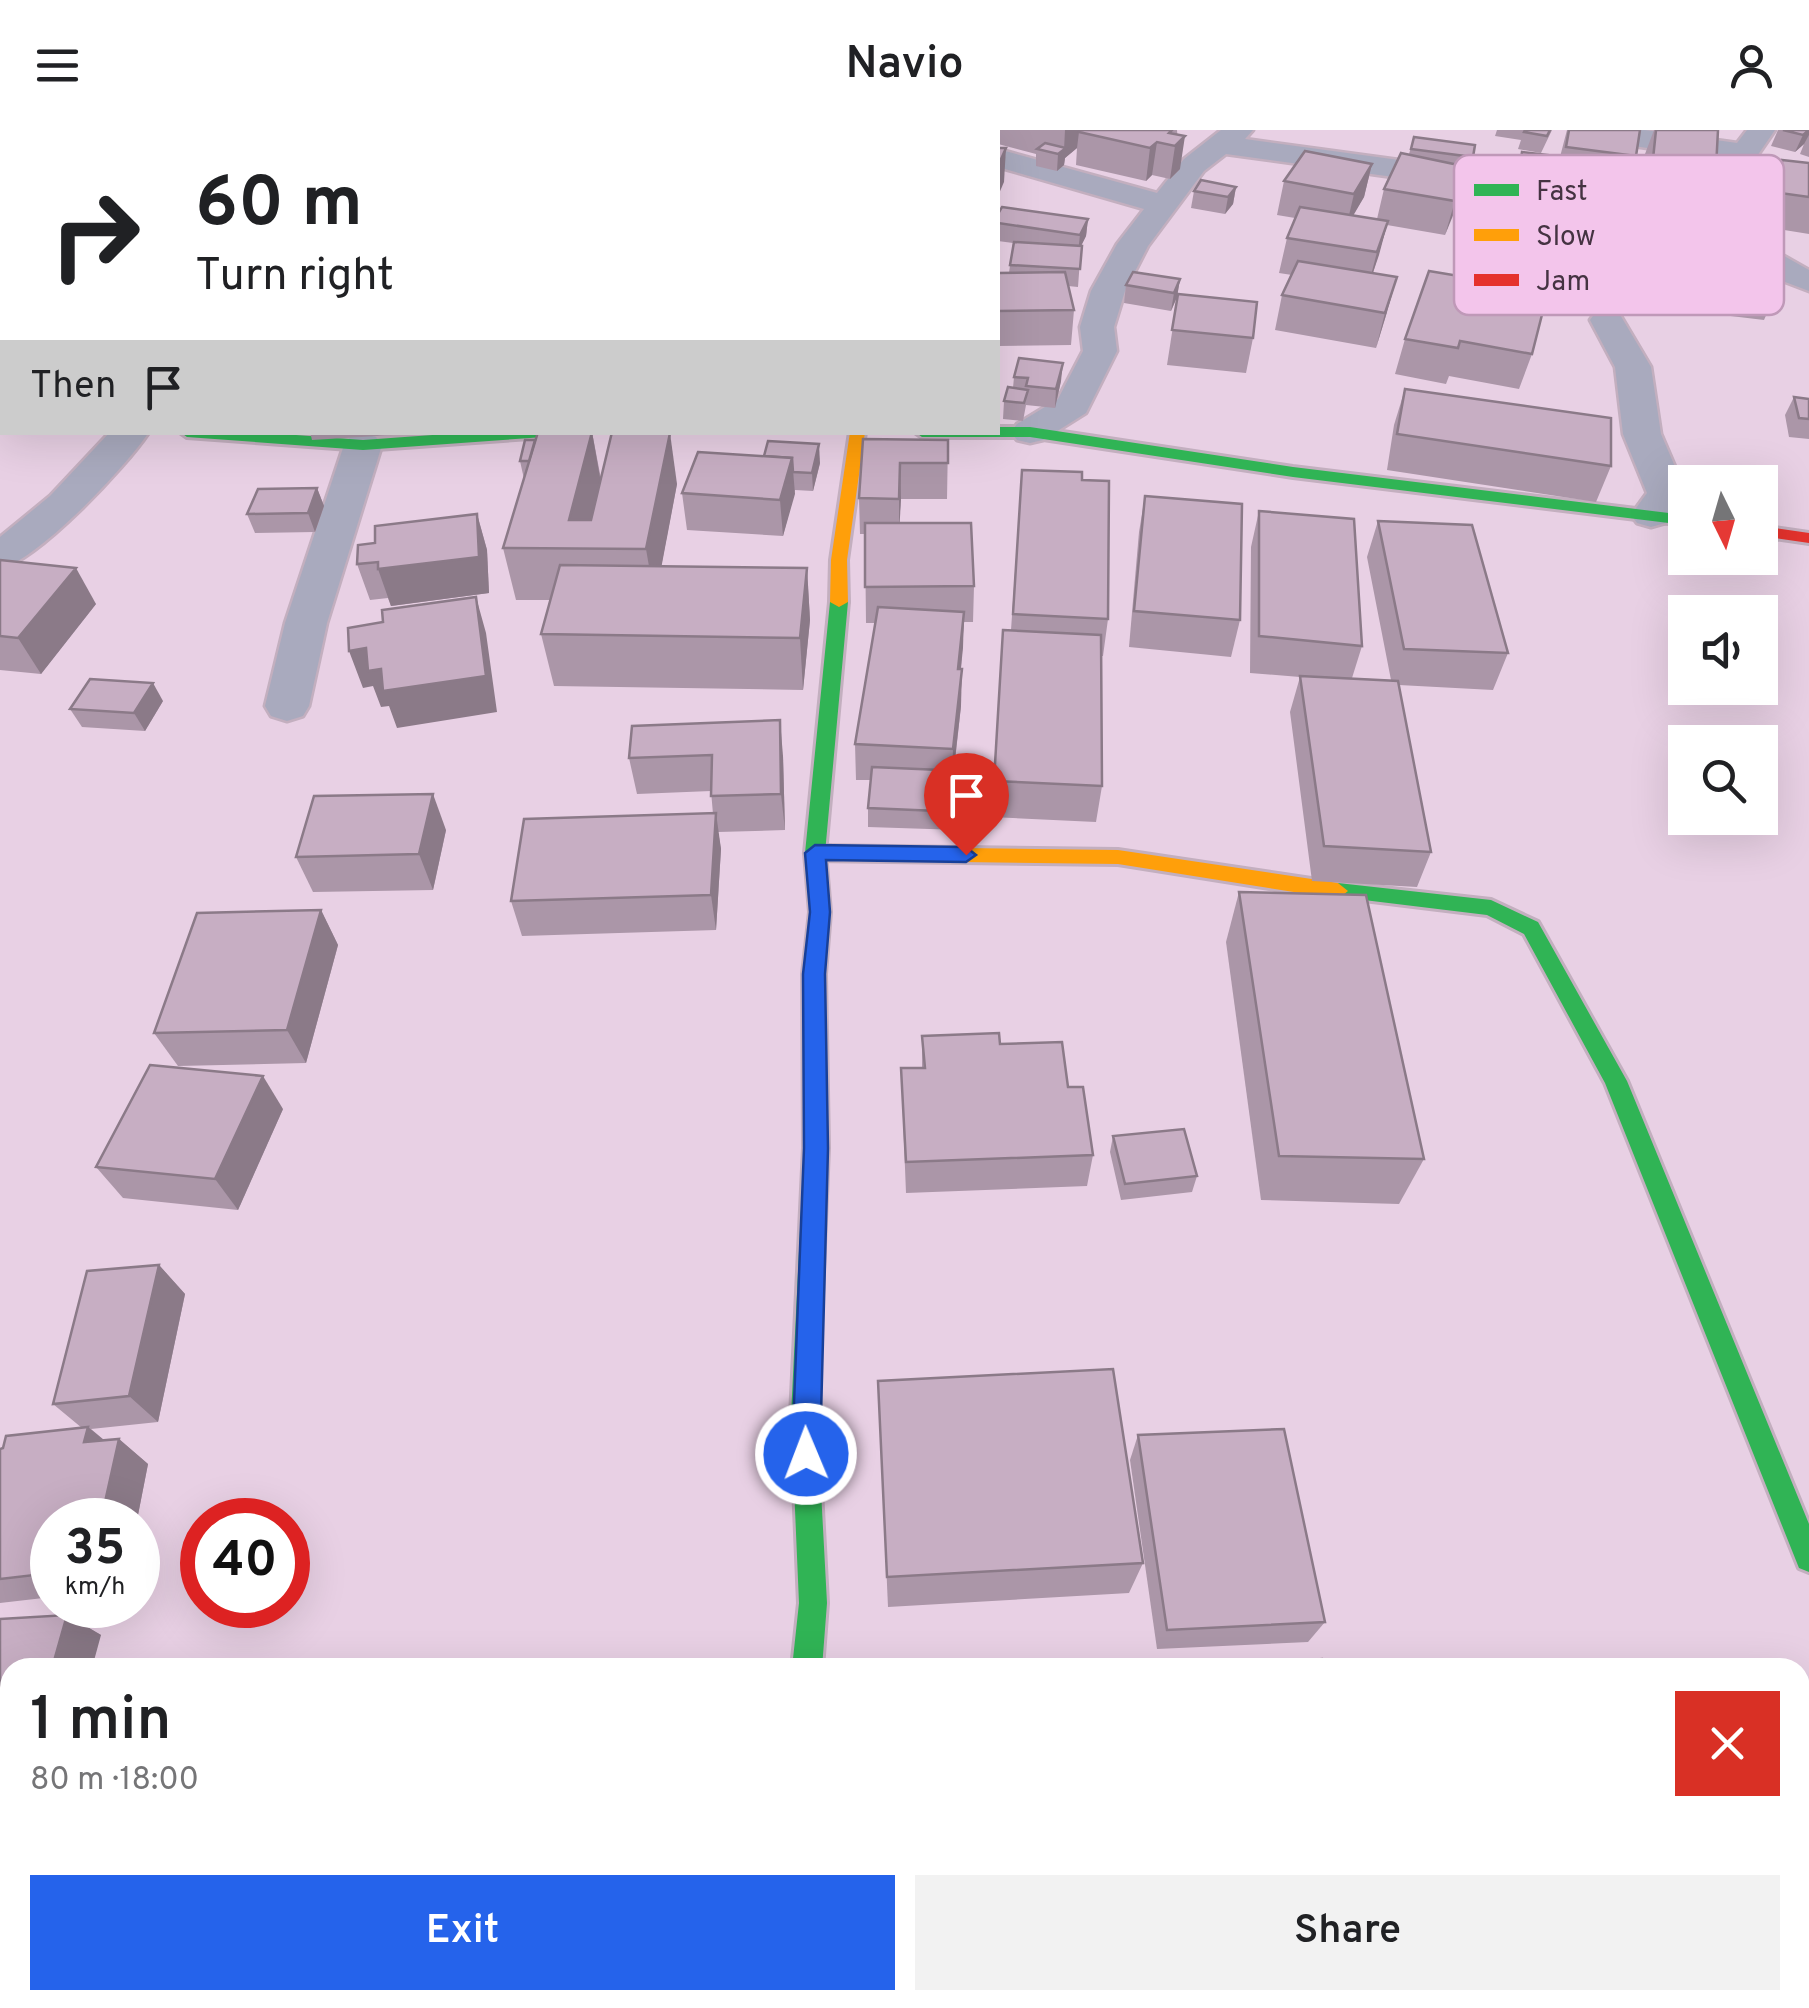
<!DOCTYPE html>
<meta charset="utf-8">
<style>
body{margin:0;font-family:Overpass,sans-serif;background:#f2f2f2;color:#202124;height:100vh;display:flex;flex-direction:column;font-size:38px;white-space:nowrap}
*{box-sizing:border-box;margin:0}
p{font-size:32px;color:#757577}
.icon{flex:none;width:55px;height:55px;fill:none;stroke:currentColor;stroke-width:2;stroke-linecap:round;stroke-linejoin:round}
.map{position:relative;flex:1;overflow:hidden}
.drawer{position:absolute;left:0px;top:1528px;width:1810px;height:352px;display:flex;flex-direction:column;background:#fff;border-radius:30px 30px 0 0;box-shadow:0 10px 40px #0002}
.drawer>*{flex:none}
.hud{position:absolute;left:0px;top:0px;width:1000px;height:305px;box-shadow:0 10px 40px #0002;background:#fff;color:#202124;overflow:hidden}
.needle{width:65px;rotate:175deg}
.tools{position:absolute;left:1668px;top:335px;display:grid;gap:20px}
.tools a{display:grid;place-items:center;width:110px;height:110px;border-radius:0px;background:#fff;box-shadow:0 10px 40px #0002;font-size:50px}
.speed{position:absolute;left:30px;top:1368px;display:flex;gap:20px;font-size:50px;font-weight:700;text-align:center}
.speed>*{display:grid;place-content:center;width:130px;height:130px;border-radius:50%;background:#fff;box-shadow:0 10px 40px #0002;line-height:1}
.speed small{font-size:25px;font-weight:400}
.speed .limit{border:15px solid #d22;background:#fff;color:#111}
.pin{position:absolute;display:grid;place-items:center;width:85px;height:85px;color:#fff;margin:-102px -42px;border-radius:50% 50% 50% 0;rotate:-45deg;box-shadow:0 0 10px #0007}
.pin .icon{rotate:45deg}
.me{position:absolute;width:110px;margin:-55px;rotate:359deg;stroke-linejoin:round;filter:drop-shadow(0 0 8px #0008)}
.turn{display:flex;align-items:center;gap:35px;height:210px;padding:0 30px;font-size:45px}
.turn .icon{width:130px;height:130px;stroke-width:2.5}
.turn b{display:block;font-size:70px;line-height:85px}
.then{display:flex;align-items:center;height:95px;padding:0 30px;background:#0003;gap:20px;font-size:38px}
.round{display:grid;place-items:center;flex:none;width:105px;height:105px;border-radius:0px;background:#f2f2f2}
.overview{display:flex;align-items:center;justify-content:space-between;height:170px;padding:0 30px}
h1{font-size:60px;font-weight:600;line-height:75px}
.button{display:flex;gap:20px;margin-top:auto;padding:20px 30px}
.button a{flex:1;height:115px;border-radius:0px;background:#2563eb;color:#fff;font-size:40px;font-weight:600;line-height:115px;text-align:center}
.button a+a{background:#f2f2f2;color:#202124}
header{display:flex;justify-content:space-between;align-items:center;height:130px;padding:0 30px;background:#fff;font-size:45px;font-weight:600}
.map>svg:first-child{display:block}
</style>
<header><svg class="icon" aria-label="menu" viewBox="0 0 24 24"><path d="M4 6h16M4 12h16M4 18h16"/></svg>Navio<svg class="icon" aria-label="person" viewBox="0 0 24 24"><circle cx="12" cy="8" r="4"/><path d="M4 21q1-7 8-7t8 7"/></svg></header>
<div class="map">
<svg width="1809" height="1878" viewBox="0 0 1809 1878">
<rect width="100%" height="100%" fill="#e8d0e4"/>
<g fill="none" stroke-linecap="round" stroke-linejoin="round">
<g stroke="#7cb591" stroke-width="22">
<path d="M328,2L333,0"/>
<path d="M0,158L2,157"/>
</g>
<g stroke="#c3afbf" stroke-width="5">
<g id="street">
<path d="M1221,0H1253L1245,9L1626,61L1713,86L1809,140V161L1775,148L1691,99L1625,79L1226,24L1204,41L1148,116L1125,161L1114,197L1117,221L1086,283L1043,310L1030,313L1017,310L1011,302L1017,294L1058,269L1083,221L1080,197L1091,161L1117,114L1144,79L998,37V19L1157,63L1184,29Z"/>
<path d="M1571,0H1645L1737,13L1747,0H1775L1755,29L1745,32L1585,9L1575,6Z"/>
<path d="M1607,180L1619,183L1651,237L1661,304L1685,360L1665,393L1651,397L1637,393L1631,385L1647,363L1623,304L1615,237L1590,190L1595,183Z"/>
<path d="M110,302H149C125,338 39,429 0,439V407L50,366Z"/>
<path d="M363,304L376,307L382,315L327,493L309,576L303,586L287,591L271,586L265,576L285,493L344,315L350,307Z"/>
</g>
</g>
<g stroke="#c3afbf" stroke-width="6">
<g id="fast">
<rect x="0" y="279" width="2" height="9"/>
<path d="M998,297H1030L1293,337L1685,385V395L1293,347L1030,307H922L915,302H998Z"/>
<path d="M180,302H256L363,310L474,302H551L544,307L363,320L187,307Z"/>
<path d="M839,467L848,472L825,723L830,782L825,844L828,1018L817,1286L827,1473L822,1538H792L799,1473L791,1286L804,1018L803,844L810,782L805,723L830,472Z"/>
<path d="M1338,753L1491,770L1538,792L1627,951L1809,1394V1442L1799,1438L1605,953L1524,804L1487,785L1331,766L1328,761Z"/>
</g>
</g>
<g stroke="#c3afbf" stroke-width="6">
<g id="slow">
<path d="M850,302H865L847,430L848,472L839,477L830,472L831,430Z"/>
<path d="M815,716L1118,720L1338,753L1348,761L1338,769L1118,734L815,730L805,723Z"/>
</g>
</g>
<g stroke="#c3afbf" stroke-width="6">
<path id="jam" d="M1760,396L1809,403V413L1760,406Z"/>
</g>
<use href="#street" fill="#a9aabe" fill-rule="evenodd"/>
<use href="#fast" fill="#30b455" fill-rule="evenodd"/>
<use href="#slow" fill="#ff9f0a" fill-rule="evenodd"/>
<use href="#jam" fill="#e5322d" fill-rule="evenodd"/>
</g>
<g fill="#ab96a8">
<path d="M631,0H803L801,2H650Z"/>
<path d="M926,0H994L991,2H926Z"/>
<path d="M996,0H1177L1180,39L1170,49L1152,45L1146,51L1076,35L1077,18L1065,28L1064,35L1057,41L1036,36V24L998,14V2H996Z"/>
<path d="M1497,0H1552L1541,23L1518,19L1521,10L1495,6Z"/>
<path d="M1567,0H1640L1636,26L1627,50V96L1639,65L1705,120L1696,140L1772,172L1764,190L1689,181L1686,158L1688,154L1619,144L1625,104L1611,141L1583,136L1581,151L1568,186L1542,182L1532,224L1519,259L1449,246L1446,254L1395,244L1405,209L1502,153L1512,114L1457,106L1479,35L1516,42L1522,22L1556,40L1550,57H1544L1532,100L1550,102L1567,52L1608,59L1609,57L1554,50Z"/>
<path d="M1654,0H1718L1716,38L1702,71L1640,62L1645,24Z"/>
<path d="M1778,0H1809V27L1800,24L1804,14L1795,22L1771,16Z"/>
<path d="M1414,7L1473,27L1445,105L1387,95L1373,143L1387,182L1376,218L1275,200L1282,165L1292,145L1279,143L1287,108L1295,88L1277,85L1284,51L1372,34L1364,67L1353,85L1377,89L1384,59L1409,24Z"/>
<path d="M1782,30L1809,33V104L1765,97L1767,63Z"/>
<path d="M1236,57L1233,74L1225,84L1191,78L1194,61Z"/>
<path d="M998,84L1088,89L1086,106L1081,116L1078,157L1068,156L1074,180L1071,215L998,216V143H1009L1013,113L998,111Z"/>
<path d="M1180,149L1177,167L1171,181L1124,173L1126,155Z"/>
<path d="M1178,164L1253,208L1246,243L1167,235Z"/>
<path d="M1014,247L1061,251L1055,278L1026,275L1023,291L1003,289L1004,271L1013,258Z"/>
<path d="M1405,259L1611,336L1596,372L1387,340L1394,295Z"/>
<path d="M1794,267L1809,269V309L1789,307L1785,285Z"/>
<path d="M310,302H442L312,310Z"/>
<path d="M592,302L601,349L677,354L661,437L807,438L810,490L803,560L554,556L541,504L550,470H516L503,418L524,349L520,331L535,310Z"/>
<path d="M863,309L948,310L947,369H901L899,393L974,456L973,492H964L961,539V576L954,640L963,641L960,700L868,697V678L871,650H856L855,614L875,493H866L865,404H860L859,368Z"/>
<path d="M820,333L813,361L795,360L783,406L687,400L682,363Z"/>
<path d="M1022,340L1082,350L1108,489L1103,526H1101L1102,656L1096,692L991,687L1003,500H1011Z"/>
<path d="M317,358L324,376L315,402L255,403L247,384Z"/>
<path d="M1145,366L1240,490L1231,527L1129,517L1139,402Z"/>
<path d="M1259,381L1362,516L1352,548L1391,550L1367,427L1378,391L1508,523L1493,560L1399,555L1431,722L1417,757L1312,751L1290,582L1300,547L1250,543L1251,417Z"/>
<path d="M477,384L487,420L489,463L391,476L388,468L370,470L357,434L375,413Z"/>
<path d="M0,430L96,474L41,544L0,540Z"/>
<path d="M163,571L145,601L82,597L70,579Z"/>
<path d="M632,596L783,626L785,700L718,702L721,719L716,800L522,806L511,771L713,684L711,661L637,664L629,628Z"/>
<path d="M446,700L433,760L313,762L296,727Z"/>
<path d="M1239,762L1424,1029L1399,1074L1261,1070L1226,812Z"/>
<path d="M321,780L338,815L306,933L178,936L154,903Z"/>
<path d="M922,906L1000,914L1068,957L1093,1025L1087,1056L906,1063L901,938H922Z"/>
<path d="M283,979L238,1080L123,1068L96,1037Z"/>
<path d="M1113,1006L1197,1046L1192,1062L1121,1070L1110,1022Z"/>
<path d="M159,1135L185,1164L158,1292L91,1299L104,1310L119,1309L148,1334L137,1390H52V1467L0,1473V1319L82,1298L53,1274Z"/>
<path d="M878,1251L1143,1433L1129,1463L888,1477Z"/>
<path d="M1138,1305L1325,1492L1308,1512L1157,1519L1130,1330Z"/>
<path d="M67,1485L101,1505L10,1538V1656L0,1657V1489Z"/>
<path d="M1364,1870H1708L1711,1878H1366Z"/>
</g>
<g fill="#8b7a88">
<path d="M776,0H803L801,2H776Z"/>
<path d="M974,0H994L991,2H974Z"/>
<path d="M1065,0H1092L1079,2L1077,18L1065,28L1064,35L1057,41L1058,24L1064,20Z"/>
<path d="M1809,0V5L1804,14L1795,22L1803,5Z"/>
<path d="M1185,6L1180,39L1170,49L1175,16Z"/>
<path d="M1157,12L1152,45L1146,51L1150,18Z"/>
<path d="M1006,18L1004,52L998,66V36Z"/>
<path d="M1372,34L1364,67L1346,98L1354,64Z"/>
<path d="M1468,37L1459,71L1445,105L1455,71Z"/>
<path d="M1236,57L1233,74L1225,84L1228,67Z"/>
<path d="M1088,89L1086,106L1078,122L1080,105Z"/>
<path d="M1388,91L1379,125L1368,157L1377,122Z"/>
<path d="M1397,147L1387,182L1376,218L1385,183Z"/>
<path d="M1180,149L1177,167L1171,181L1174,163Z"/>
<path d="M2,214V239L0,240V216Z"/>
<path d="M1063,233L1061,251L1055,278L1056,259Z"/>
<path d="M592,302L601,353L585,419L569,390Z"/>
<path d="M670,303L677,354L655,471L646,419Z"/>
<path d="M819,314L820,333L813,361L812,343Z"/>
<path d="M792,328L795,364L783,406L780,370Z"/>
<path d="M900,333L901,369L899,405V369Z"/>
<path d="M317,358L324,376L315,402L308,383Z"/>
<path d="M477,384L487,420L489,463L391,476L378,439Z"/>
<path d="M76,438L96,474L41,544L18,508Z"/>
<path d="M807,438L810,490L803,560L800,508Z"/>
<path d="M476,467L486,503L497,582L397,598L389,576L381,577L373,556L363,558L349,521L366,518Z"/>
<path d="M964,482L963,518L957,575L958,539Z"/>
<path d="M962,539L961,576L952,655L953,619Z"/>
<path d="M153,553L163,571L145,601L134,583Z"/>
<path d="M780,590L783,626L785,700L781,664Z"/>
<path d="M433,664L446,700L433,760L419,724Z"/>
<path d="M716,683L721,719L716,800L711,765Z"/>
<path d="M321,780L338,815L306,933L287,900Z"/>
<path d="M263,946L283,979L238,1080L215,1049Z"/>
<path d="M159,1135L185,1164L158,1292L129,1266Z"/>
<path d="M88,1297L116,1320L119,1309L148,1334L137,1390H101L84,1312Z"/>
<path d="M67,1485L101,1505L92,1538H52Z"/>
<path d="M170,1870H205L204,1878H169Z"/>
</g>
<g fill="#c7aec3" stroke="#8b7a88" stroke-width="2.5">
<path d="M824,0H900L899,2H823Z"/>
<path d="M1081,0H1172L1169,3L1185,6L1175,16L1157,12L1150,18L1079,2Z"/>
<path d="M1525,0H1550L1547,6L1524,2Z"/>
<path d="M1569,0H1640L1636,26L1566,17Z"/>
<path d="M1656,0H1718L1716,38L1653,29Z"/>
<path d="M1783,0H1809L1803,5Z"/>
<path d="M1414,7L1475,15L1473,27L1411,19Z"/>
<path d="M1045,13L1066,18L1058,24L1037,19Z"/>
<path d="M998,18H1006L998,36Z"/>
<path d="M1305,21L1372,34L1354,64L1284,51Z"/>
<path d="M1522,22L1557,26L1556,40L1520,36Z"/>
<path d="M1401,23L1468,37L1455,71L1384,59Z"/>
<path d="M1782,30L1809,33V67L1780,63Z"/>
<path d="M1201,50L1236,57L1228,67L1194,61Z"/>
<path d="M1002,77L1088,89L1080,105L998,93V84Z"/>
<path d="M1300,77L1388,91L1377,122L1287,108Z"/>
<path d="M1014,112L1082,116L1080,139L1010,135Z"/>
<path d="M1298,131L1397,147L1385,183L1282,165Z"/>
<path d="M1429,141L1548,161L1532,224L1460,211L1458,218L1405,209Z"/>
<path d="M1065,142L1074,180L998,181V143Z"/>
<path d="M1133,142L1180,149L1174,163L1126,155Z"/>
<path d="M1178,164L1257,172L1253,208L1172,200Z"/>
<path d="M2,189V214L0,216V191Z"/>
<path d="M1019,228L1063,233L1056,259L1026,256L1028,248L1014,247Z"/>
<path d="M1008,257L1028,260L1024,273L1004,271Z"/>
<path d="M1405,259L1611,288V336L1397,304Z"/>
<path d="M1794,267L1809,269V289L1799,288Z"/>
<path d="M538,302H592L569,390H591L612,302L670,303L646,419L503,418Z"/>
<path d="M863,309L948,310V333H900L899,369L859,368Z"/>
<path d="M525,310H535L529,331H520Z"/>
<path d="M768,311L819,314L812,343L793,342L792,328L764,326Z"/>
<path d="M698,322L792,328L780,370L682,363Z"/>
<path d="M1022,340L1082,342V350L1109,351L1108,489L1013,484Z"/>
<path d="M317,358L308,383L247,384L258,359Z"/>
<path d="M1145,366L1242,374L1240,490L1134,481Z"/>
<path d="M1259,381L1354,389L1362,516L1259,506Z"/>
<path d="M477,384L479,427L378,439V432L357,434L358,415L375,413V396Z"/>
<path d="M1378,391L1472,395L1508,523L1404,519Z"/>
<path d="M865,393H971L974,456L865,457Z"/>
<path d="M0,430L76,438L18,508L0,506Z"/>
<path d="M560,435L807,438L800,508L541,504Z"/>
<path d="M476,467L486,546L383,561L381,539L368,541L366,518L349,521L348,498L383,492L382,480Z"/>
<path d="M878,477L964,482L958,539H962L953,619L855,614Z"/>
<path d="M1003,500L1101,505L1102,656L994,651Z"/>
<path d="M1300,546L1398,551L1431,722L1324,716Z"/>
<path d="M90,549L153,553L134,583L70,579Z"/>
<path d="M780,590L781,664L711,666L712,625L629,628L632,596Z"/>
<path d="M872,637L963,641L961,682L868,678Z"/>
<path d="M433,664L419,724L296,727L314,666Z"/>
<path d="M716,683L711,765L511,771L524,689Z"/>
<path d="M1239,762L1366,765L1424,1029L1279,1026Z"/>
<path d="M321,780L287,900L154,903L197,783Z"/>
<path d="M999,903L1000,914L1062,912L1068,957H1083L1093,1025L906,1032L901,938H925L922,906Z"/>
<path d="M150,935L263,946L215,1049L96,1037Z"/>
<path d="M1184,999L1197,1046L1125,1054L1113,1006Z"/>
<path d="M159,1135L129,1266L53,1274L87,1141Z"/>
<path d="M1113,1239L1143,1433L887,1447L878,1251Z"/>
<path d="M88,1297L84,1312L119,1309L101,1390H52V1443L0,1449V1319L3,1318L6,1306Z"/>
<path d="M1284,1299L1325,1492L1167,1500L1138,1305Z"/>
<path d="M67,1485L52,1538H10V1640H0V1489Z"/>
<path d="M1322,1529L1324,1538H1202Z"/>
<path d="M105,1870H170L169,1878H18L19,1876Z"/>
<path d="M1398,1870H1708L1711,1878H1400Z"/>
</g>
<path fill="#2563eb" stroke="#184099" stroke-width="2.5" d="M815,715L966,717L976,725L966,732L826,730L830,782L825,844L828,1018L820,1324L816,1333L806,1337L796,1333L792,1324L804,1018L803,844L810,782L805,723Z"/>
<rect x="1454" y="25" width="330" height="160" rx="15" fill="#f3c5eb" stroke="#bf99b8" stroke-width="2.5"/>
<rect x="1474" y="54" width="45" height="12" fill="#30b455"/>
<rect x="1474" y="99" width="45" height="12" fill="#ff9f0a"/>
<rect x="1474" y="144" width="45" height="12" fill="#e5322d"/>
<g font-size="28" fill="#453342">
<text x="1536" y="70">Fast</text>
<text x="1536" y="115">Slow</text>
<text x="1536" y="160">Jam</text>
</g>
</svg>
<div class="tools">
<a><svg class="needle" viewBox="-14 -14 28 28"><path d="M0-13l5 13h-10z" fill="#e53935"/><path d="M0 13l5-13h-10z" fill="#757577"/></svg></a>
<a><svg class="icon" aria-label="sound" viewBox="0 0 24 24"><path d="M4 9h4l5-4v14l-5-4H4zM17 9q2 3 0 6"/></svg></a>
<a><svg class="icon" aria-label="search" viewBox="0 0 24 24"><circle cx="10" cy="10" r="6"/><path d="M15 15l6 6"/></svg></a>
</div>
<div class="speed"><div>35<small>km/h</small></div><div class="limit">40</div></div>
<div class="pin" style="left:966px;top:725px;background:#d93025"><svg class="icon" aria-label="arrive" viewBox="0 0 24 24"><path d="M6 21V4h12l-3 4 3 4H6"/></svg></div>
<svg class="me" style="left:806px;top:1324px" viewBox="-20 -20 40 40"><circle r="17" fill="#2563eb" stroke="#fff" stroke-width="3"/><path d="M0-11L8 9 0 5-8 9z" fill="#fff"/></svg>
<div class="hud">
<div class="turn"><svg class="icon" aria-label="right" viewBox="0 0 24 24"><path d="M7 20v-9h11M14 6l5 5-5 5"/></svg><div><b>60 m</b>Turn right</div></div>
<div class="then">Then<svg class="icon" aria-label="arrive" viewBox="0 0 24 24"><path d="M6 21V4h12l-3 4 3 4H6"/></svg></div>
</div>
<section class="drawer">
<div class="overview"><div><h1>1 min</h1><p>80 m · 18:00</p></div><a class="round" style="background:#d93025;color:#fff"><svg class="icon" aria-label="close" viewBox="0 0 24 24"><path d="M6 6l12 12M18 6L6 18"/></svg></a></div>
<div class="button"><a>Exit</a><a>Share</a></div>
</section>
</div>
